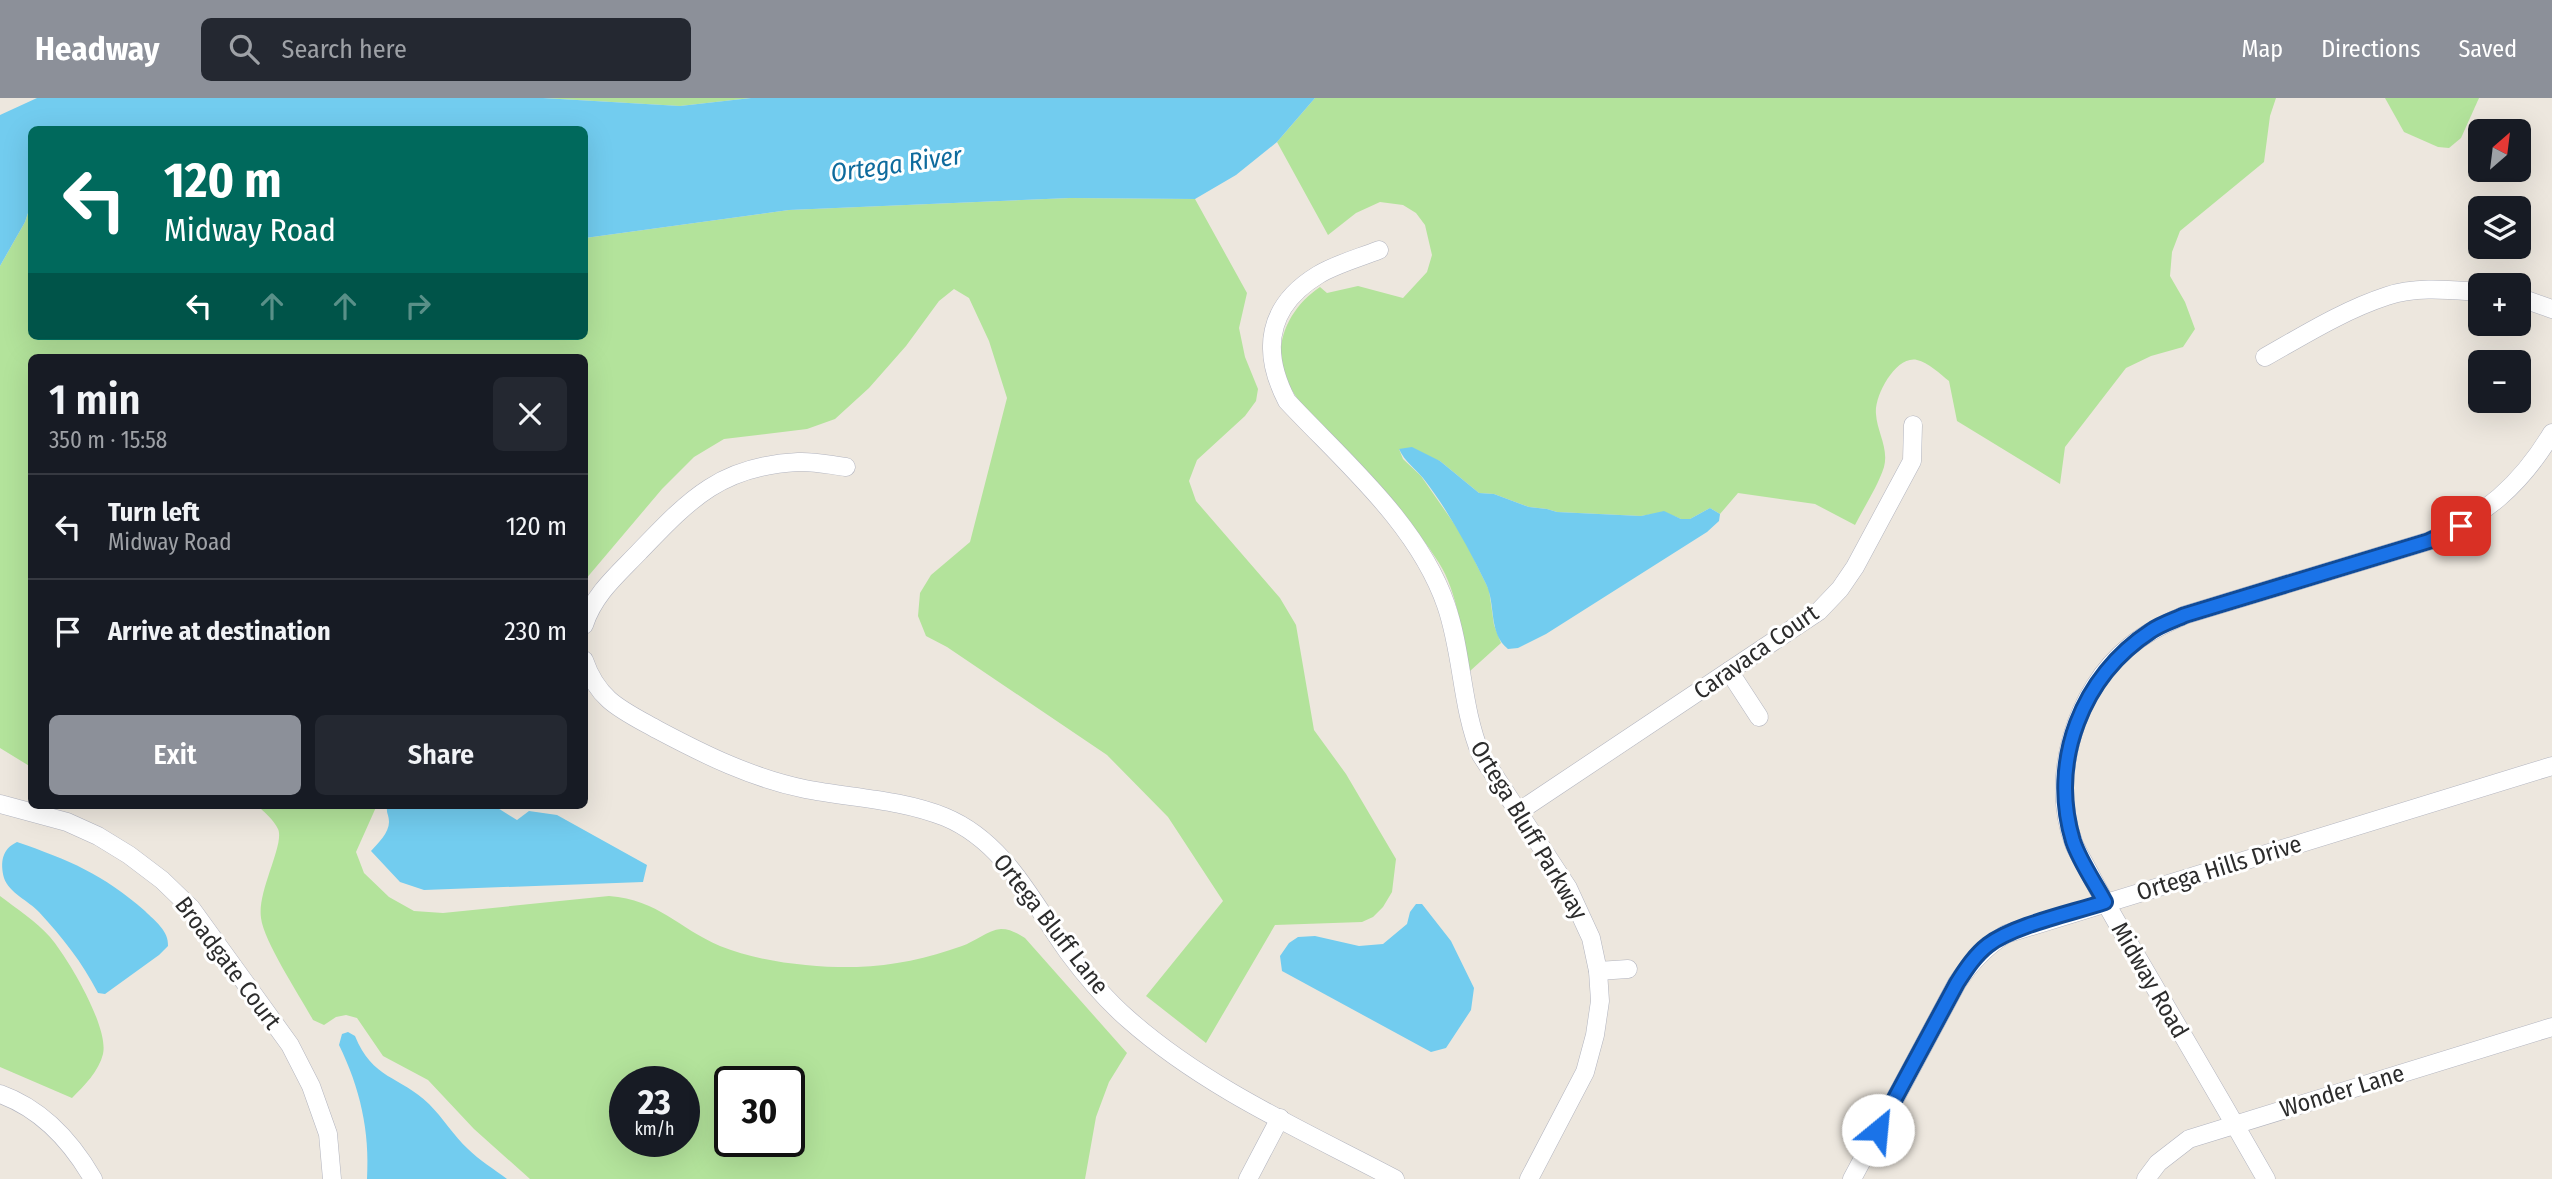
<!DOCTYPE html>
<meta charset="utf-8">
<style>
body{margin:0;font-family:"Fira Sans Condensed",sans-serif;background:#242831;color:#f1f3f6;height:100vh;display:flex;flex-direction:column;font-size:26px;white-space:nowrap}
*{box-sizing:border-box;margin:0}
p{font-size:23px;color:#9ea1a6}
.icon{flex:none;width:38px;height:38px;fill:none;stroke:currentColor;stroke-width:2;stroke-linecap:round;stroke-linejoin:round}
.map{position:relative;flex:1;overflow:hidden}
.side{position:absolute;left:28px;top:256px;width:560px;height:455px;display:flex;flex-direction:column;background:#171b24;border-radius:10px;box-shadow:0 7px 28px #0002}
.side>*{flex:none}
.banner{position:absolute;left:28px;top:28px;width:560px;height:214px;border-radius:10px;box-shadow:0 7px 28px #0002;background:#00695c;color:#fff;overflow:hidden}
.needle{width:46px;rotate:28deg}
.buttons{position:absolute;left:2468px;top:21px;display:grid;gap:14px}
.buttons a{display:grid;place-items:center;width:63px;height:63px;border-radius:10px;background:#171b24;box-shadow:0 7px 28px #0002;font-size:35px}
.speed{position:absolute;left:609px;top:968px;display:flex;gap:14px;font-size:35px;font-weight:700;text-align:center}
.speed>*{display:grid;place-content:center;width:91px;height:91px;border-radius:50%;background:#171b24;box-shadow:0 7px 28px #0002;line-height:1}
.speed small{font-size:18px;font-weight:400}
.speed .limit{border:4px solid #111;border-radius:10px;background:#fff;color:#111}
.pin{position:absolute;display:grid;place-items:center;width:60px;height:60px;color:#fff;margin:-30px;border-radius:14px;box-shadow:0 4px 10px #0006}
.me{position:absolute;width:77px;margin:-38px;rotate:28deg;stroke-linejoin:round;filter:drop-shadow(0 0 5px #0008)}
.turn{display:flex;align-items:center;gap:24px;height:147px;padding:0 21px;font-size:32px}
.turn .icon{width:91px;height:91px;stroke-width:2.5}
.turn b{display:block;font-size:49px;line-height:60px}
.lanes{display:flex;align-items:center;height:66px;padding:0 21px;background:#0003;justify-content:center;gap:35px;direction:ltr}
.lanes .off{opacity:.35}
.round{display:grid;place-items:center;flex:none;width:74px;height:74px;border-radius:10px;background:#242831}
.head{display:flex;align-items:center;justify-content:space-between;height:119px;padding:0 21px}
h1{font-size:42px;font-weight:600;line-height:52px}
.primary-button{display:flex;gap:14px;margin-top:auto;padding:14px 21px}
.primary-button a{flex:1;height:80px;border-radius:10px;background:#8c9099;color:#fff;font-size:28px;font-weight:600;line-height:80px;text-align:center}
.primary-button a+a{background:#242831;color:#f1f3f6}
ul{padding:0;list-style:none}
li{display:flex;align-items:center;gap:21px;height:105px;padding:0 21px;border-top:2px solid #363941}
li div{flex:1}
li b{display:block;font-size:26px}
li em{font-style:normal}
header{display:flex;align-items:center;gap:42px;box-sizing:border-box;height:98px;padding:0 35px;background:#8c9099;color:#fff}
header strong{font-size:33px}
nav{display:flex;gap:38px;margin-inline-start:auto;font-size:24px}
.search{width:490px;height:63px;background:#242831;display:flex;align-items:center;gap:18px;box-sizing:border-box;padding:0 24px;border-radius:10px;color:#9ea1a6;font-size:26px}
.map>svg:first-child{display:block}
</style>
<header>
<strong>Headway</strong>
<div class="search"><svg class="icon" aria-label="search" viewBox="0 0 24 24"><circle cx="10" cy="10" r="6"/><path d="M15 15l6 6"/></svg>Search here</div>
<nav><a>Map</a><a>Directions</a><a>Saved</a></nav>
</header>
<div class="map">
<svg width="2552" height="1081" viewBox="0 0 2552 1081">
<rect width="100%" height="100%" fill="#ede7de"/>
<g fill="#b3e39b" fill-rule="evenodd">
<path d="M543,0H751L680,8Z"/>
<path d="M1315,0H2276L2270,18L2264,64L2180,133L2172,154L2170,178L2185,204L2195,231L2183,249L2151,258L2126,270L2065,349L2060,386L1957,323L1949,283C1940,276 1928,264 1917,262C1896,257 1874,298 1876,316C1877,334 1889,350 1884,369C1878,388 1864,409 1855,427L1815,406L1738,395L1720,416L1710,410L1690,421H1681L1664,414L1641,418L1557,414L1547,411L1529,409L1494,396L1479,395L1440,363L1399,351L1403,361L1421,378L1462,437L1489,492L1494,527L1501,545L1470,573C1463,540 1457,493 1439,465C1413,424 1381,390 1347,354C1326,332 1299,310 1286,281C1271,246 1290,209 1320,189L1327,195L1358,188L1403,200L1427,174L1432,157L1425,127L1416,115L1403,107L1380,104L1356,115L1328,137L1277,44Z"/>
<path d="M2385,0H2479L2461,40L2449,50L2438,49L2404,34Z"/>
<path d="M1070,100L1195,101L1247,195L1239,230L1245,259L1258,291L1256,303L1245,318L1197,362L1189,383L1196,403L1280,500L1296,527L1314,632L1346,676L1396,761L1392,794L1383,809L1373,819L1362,824L1275,827L1206,945L1146,898L1223,803L1168,719L1107,657L947,549L926,538L918,518L920,495L931,477L970,444L1007,300L989,243L969,200L954,191L939,203L906,248L869,290L835,321L807,331L724,341L694,359L662,391L585,482L584,259H32L31,669L0,650V168L25,124L31,106L32,238H584L585,140L789,112Z"/>
<path d="M257,707H377L356,754L364,775L389,799L414,813L443,815L609,798C659,802 678,830 720,848C759,864 815,870 857,869C893,868 928,860 962,848C974,844 988,832 1001,831C1010,831 1017,835 1025,840L1127,955L1109,984L1096,1019L1085,1081H530L474,1031L428,982L383,958L357,920L346,917L336,919L324,927L313,922C300,898 264,844 261,820C257,793 285,746 278,731C274,722 264,714 257,707ZM625,984H684V1043H625ZM730,984H789V1043H730Z"/>
<path d="M0,798C17,811 36,823 50,839C68,860 109,929 103,956C99,973 84,988 72,1000L0,969Z"/>
</g>
<g fill="#72ccef">
<path d="M37,0H543L680,8L751,0H1315L1277,44L1236,77L1195,101L1070,100L789,112L585,140L584,32H32L31,106L25,124L0,168V17Z"/>
<path d="M1412,349L1440,363L1479,395L1494,396L1529,409L1547,411L1557,414L1641,418L1664,413L1681,421H1690L1710,410L1720,416L1719,423L1707,434L1546,536L1518,550L1508,551C1488,535 1496,506 1486,486C1468,449 1448,412 1423,380C1414,369 1405,364 1399,351Z"/>
<path d="M388,707H493L517,722L529,713L557,717L647,767L643,784L424,792L400,784L371,753C378,745 389,735 389,724C389,716 385,714 388,707Z"/>
<path d="M17,744C69,762 103,776 145,813C155,823 169,833 168,848L159,857L105,896L98,895C82,864 63,840 39,814C29,803 9,795 4,780C0,764 2,751 17,744Z"/>
<path d="M1416,806H1422L1451,843L1474,890L1471,912L1446,950L1431,954L1282,873L1280,858L1289,845L1298,839L1315,838L1359,848L1383,846L1407,826L1410,814Z"/>
<path d="M348,934L355,938C372,981 400,978 429,1006C443,1020 454,1038 468,1051C479,1062 494,1071 507,1081H367C370,1033 360,990 339,947L342,936Z"/>
</g>
<g fill="none" stroke-linecap="round" stroke-linejoin="round">
<g stroke="#b2b4bf" stroke-width="19">
<g id="street">
<path d="M1379,152C1359,160 1336,166 1318,177C1267,208 1261,253 1287,303C1344,364 1418,426 1446,507C1463,556 1461,609 1481,657L1568,790L1591,840L1598,873L1600,903L1595,937L1585,974L1529,1081"/>
<path d="M2518,199L2552,211"/>
<path d="M2265,259C2304,237 2344,212 2387,198C2417,188 2450,192 2480,194"/>
<path d="M584,527C594,496 617,477 639,454C689,402 720,368 798,364C813,363 830,367 846,369"/>
<path d="M584,562C598,603 622,612 658,632C705,657 752,680 805,691C851,700 900,701 945,719C1005,744 1032,804 1068,854C1085,877 1105,901 1128,921C1206,990 1304,1033 1395,1081"/>
<path d="M1729,573L1759,619"/>
<path d="M0,706L67,724L98,738L129,757L162,782L191,810L290,947L311,988L328,1036L332,1081"/>
<path d="M1518,714L1819,513L1840,491L1855,469L1912,363L1913,327"/>
<path d="M1598,873L1628,871"/>
<path d="M0,996C42,1011 71,1043 93,1081"/>
<path d="M1248,1081L1280,1020"/>
<path d="M1852,1081L1957,885C1971,864 1985,849 2006,836L2552,668"/>
<path d="M2146,1081L2158,1065L2189,1041L2552,929"/>
<path d="M2266,1081C2230,1018 2194,956 2157,893C2135,855 2112,818 2091,778C2086,768 2079,757 2074,746C2049,680 2075,592 2130,548C2147,534 2165,526 2185,517L2429,443C2485,417 2520,388 2552,335"/>
</g>
</g>
<use href="#street" stroke="#fff" stroke-width="18"/>
</g>
<g fill="none" stroke-linecap="round" stroke-linejoin="round">
<g stroke="#114b97" stroke-width="18">
<path id="route" d="M1878,1032L1957,885C1966,871 1975,857 1988,847C2014,827 2072,815 2105,804C2095,785 2080,764 2073,743C2049,663 2082,578 2151,533C2161,526 2174,522 2185,517L2429,443L2461,428"/>
</g>
<use href="#route" stroke="#1a73e8" stroke-width="12"/>
</g>
<g text-anchor="middle" stroke-width="6" stroke-linejoin="round" paint-order="stroke">
<g font-size="24" fill="#2c2c2c" stroke="#fff">
<text transform="translate(1756 554) rotate(-35)" y="8">Caravaca Court</text>
<text transform="translate(1529 732) rotate(59)" y="8">Ortega Bluff Parkway</text>
<text transform="translate(2219 770) rotate(-17)" y="8">Ortega Hills Drive</text>
<text transform="translate(1051 826) rotate(52)" y="8">Ortega Bluff Lane</text>
<text transform="translate(228 865) rotate(53)" y="8">Broadgate Court</text>
<text transform="translate(2150 882) rotate(60)" y="8">Midway Road</text>
<text transform="translate(2342 993) rotate(-17)" y="8">Wonder Lane</text>
</g>
<g font-size="26" font-style="italic" fill="#0e6b9d" stroke="#fff">
<text transform="translate(896 66) rotate(-8)" y="9">Ortega River</text>
</g>
</g>
</svg>
<div class="buttons">
<a><svg class="needle" viewBox="-14 -14 28 28"><path d="M0-13l5 13h-10z" fill="#e53935"/><path d="M0 13l5-13h-10z" fill="#9ea1a6"/></svg></a>
<a><svg class="icon" aria-label="layers" viewBox="0 0 24 24"><path d="M12 4l9 5-9 5-9-5zM3 14l9 5 9-5"/></svg></a>
<a>+</a>
<a>−</a>
</div>
<div class="speed"><div>23<small>km/h</small></div><div class="limit">30</div></div>
<div class="pin" style="left:2461px;top:428px;background:#d93025"><svg class="icon" aria-label="arrive" viewBox="0 0 24 24"><path d="M6 21V4h12l-3 4 3 4H6"/></svg></div>
<svg class="me" style="left:1878px;top:1032px" viewBox="-20 -20 40 40"><circle r="19" fill="#fff"/><path d="M0-13L10 11 0 6-10 11z" fill="#1a73e8"/></svg>
<div class="banner">
<div class="turn"><svg class="icon" aria-label="left" viewBox="0 0 24 24"><path d="M17 20v-9H6M10 6l-5 5 5 5"/></svg><div><b>120 m</b>Midway Road</div></div>
<div class="lanes"><svg class="icon" aria-label="left" viewBox="0 0 24 24"><path d="M17 20v-9H6M10 6l-5 5 5 5"/></svg><svg class="icon off" aria-label="ahead" viewBox="0 0 24 24"><path d="M12 20V5M6 11l6-6 6 6"/></svg><svg class="icon off" aria-label="ahead" viewBox="0 0 24 24"><path d="M12 20V5M6 11l6-6 6 6"/></svg><svg class="icon off" aria-label="right" viewBox="0 0 24 24"><path d="M7 20v-9h11M14 6l5 5-5 5"/></svg></div>
</div>
<section class="side">
<div class="head"><div><h1>1 min</h1><p>350 m · 15:58</p></div><a class="round"><svg class="icon" aria-label="close" viewBox="0 0 24 24"><path d="M6 6l12 12M18 6L6 18"/></svg></a></div>
<ul>
<li><svg class="icon" aria-label="left" viewBox="0 0 24 24"><path d="M17 20v-9H6M10 6l-5 5 5 5"/></svg><div><b>Turn left</b><p>Midway Road</p></div><em>120 m</em></li>
<li><svg class="icon" aria-label="arrive" viewBox="0 0 24 24"><path d="M6 21V4h12l-3 4 3 4H6"/></svg><div><b>Arrive at destination</b></div><em>230 m</em></li>
</ul>
<div class="primary-button"><a>Exit</a><a>Share</a></div>
</section>
</div>
